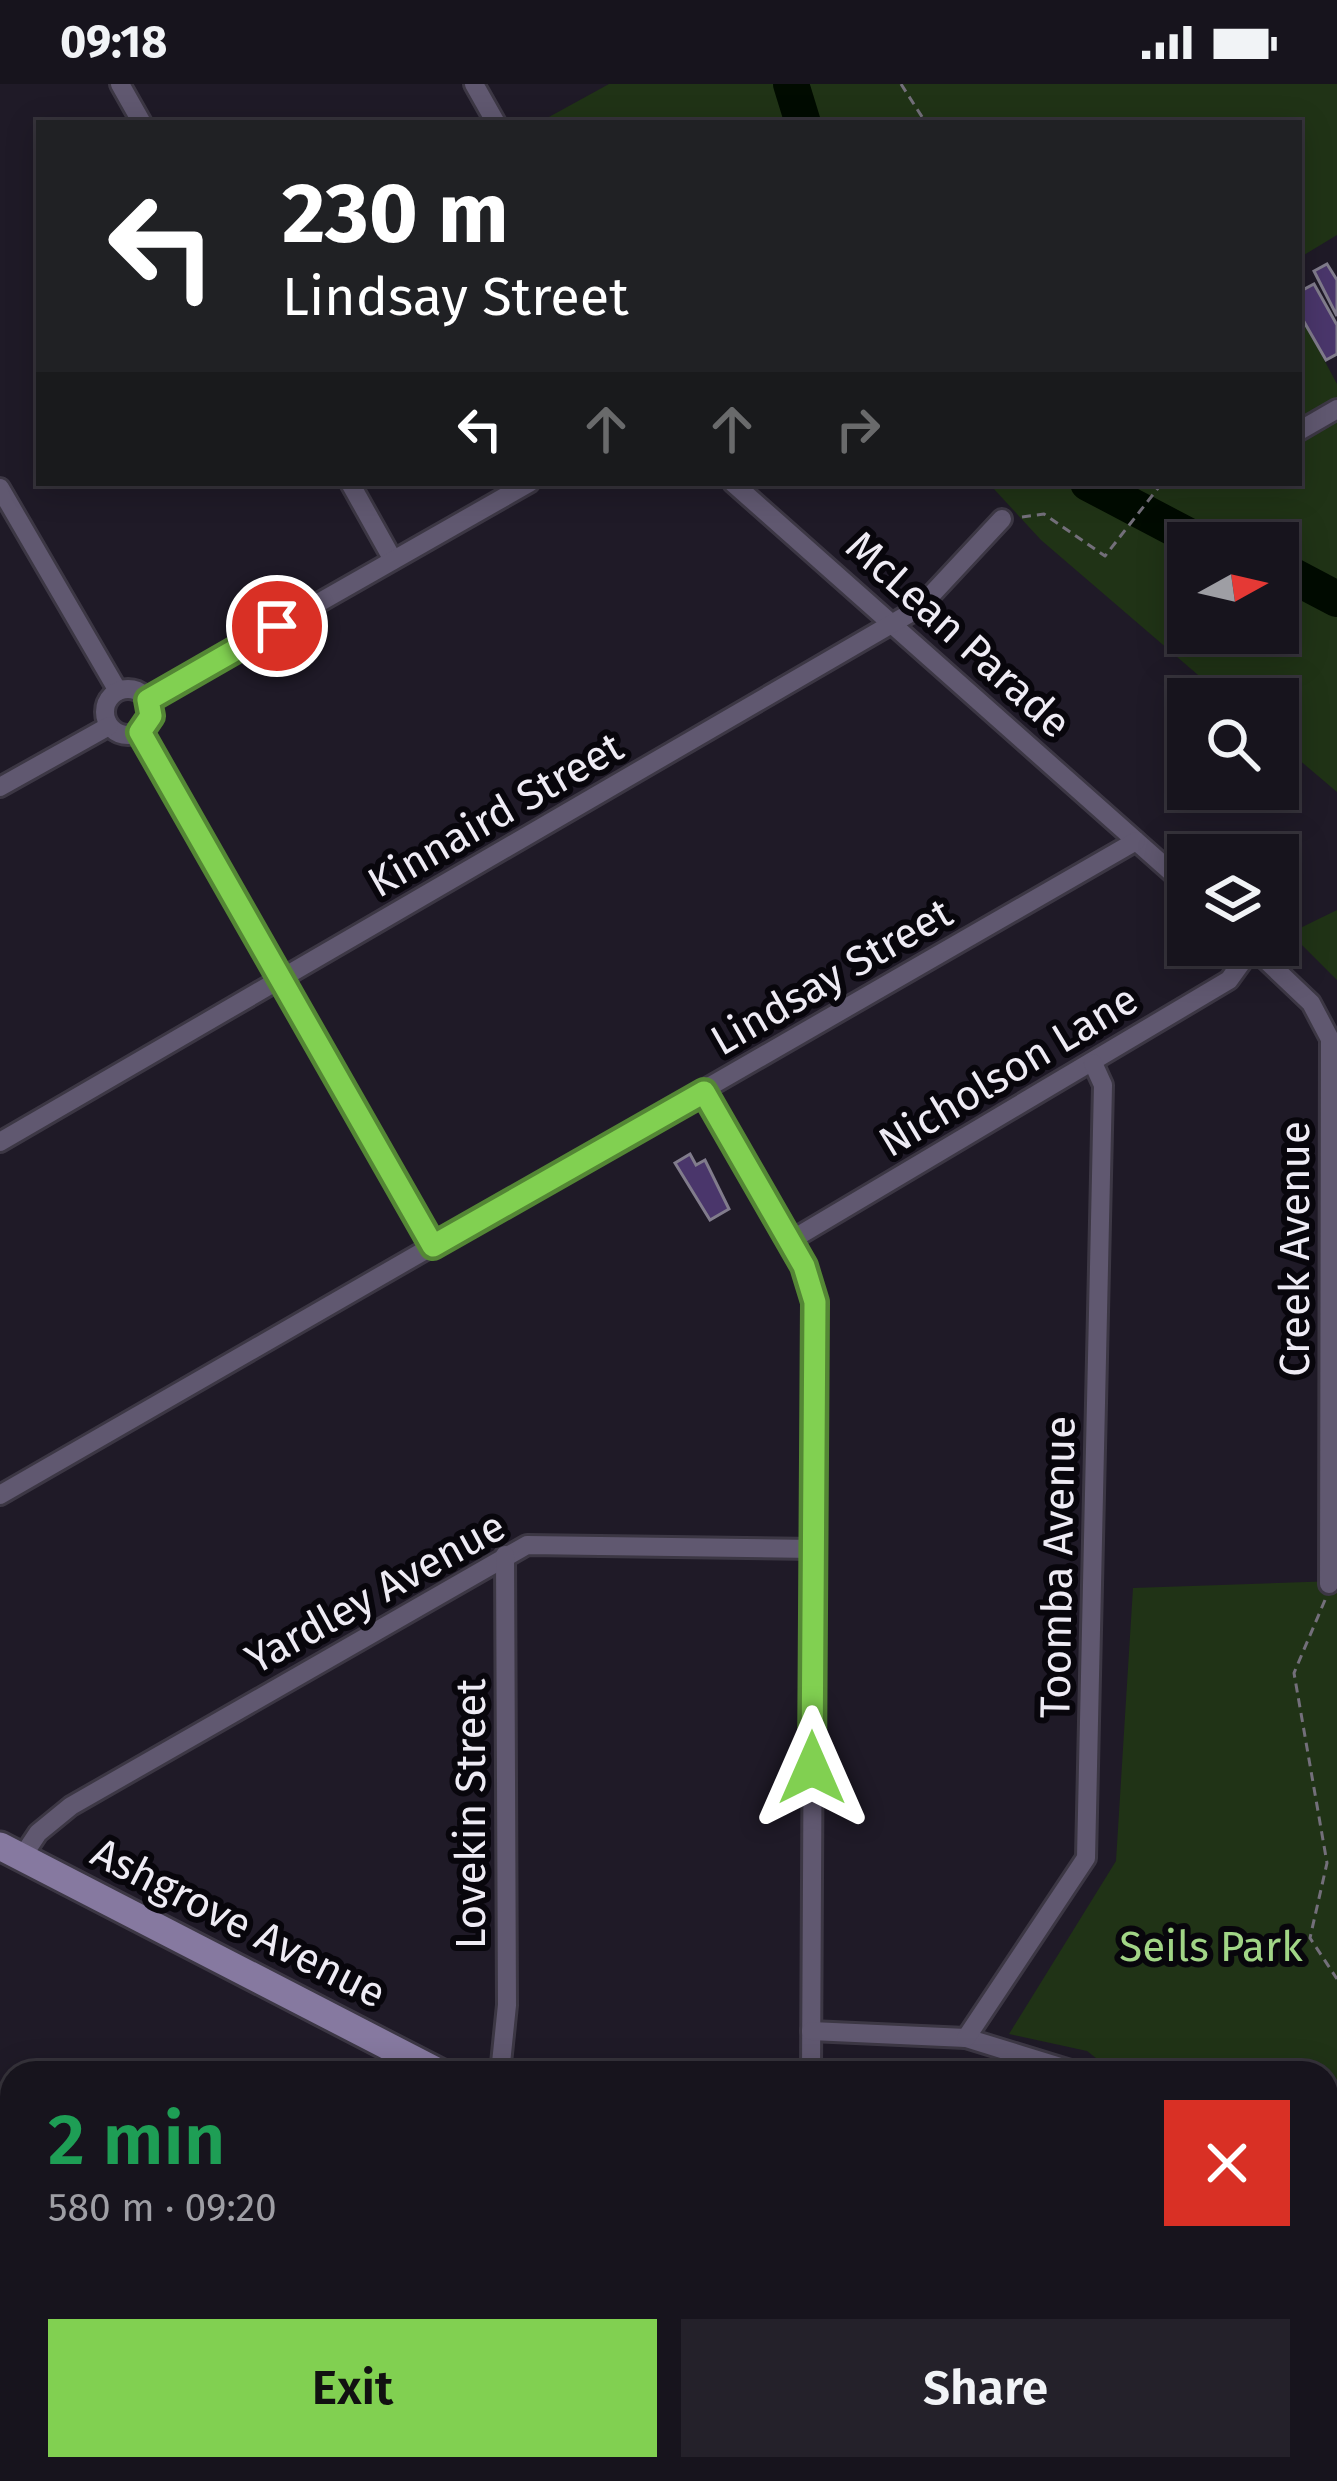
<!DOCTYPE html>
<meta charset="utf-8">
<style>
body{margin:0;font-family:"Fira Sans",sans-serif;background:#24212a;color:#f1f3f6;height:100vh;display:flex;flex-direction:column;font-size:45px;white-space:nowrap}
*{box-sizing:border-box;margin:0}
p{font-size:39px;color:#9e9ea4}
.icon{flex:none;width:66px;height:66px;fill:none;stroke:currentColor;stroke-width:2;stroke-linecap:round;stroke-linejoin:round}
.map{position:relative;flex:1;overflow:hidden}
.panel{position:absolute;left:0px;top:1977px;width:1338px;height:420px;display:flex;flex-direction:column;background:#17141d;border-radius:36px 36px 0 0;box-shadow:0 6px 30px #0003,0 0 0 3px #36333b}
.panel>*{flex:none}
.banner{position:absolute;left:36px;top:36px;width:1266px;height:366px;border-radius:0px;box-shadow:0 6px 30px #0003,0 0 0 3px #36333b;background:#202124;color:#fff;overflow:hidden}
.needle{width:78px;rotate:82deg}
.controls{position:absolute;left:1167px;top:438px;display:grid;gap:24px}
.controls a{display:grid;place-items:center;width:132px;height:132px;border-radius:0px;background:#17141d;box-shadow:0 6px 30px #0003,0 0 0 3px #36333b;font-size:60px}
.pin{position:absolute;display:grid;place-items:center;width:102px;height:102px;color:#fff;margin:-51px;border:6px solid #fff;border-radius:50%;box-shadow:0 3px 12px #0007}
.me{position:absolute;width:132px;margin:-66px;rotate:0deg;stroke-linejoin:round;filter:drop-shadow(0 0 9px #0008)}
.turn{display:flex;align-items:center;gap:42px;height:252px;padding:0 48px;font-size:54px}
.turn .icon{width:156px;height:156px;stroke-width:2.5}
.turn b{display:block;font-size:84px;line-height:102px}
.lanes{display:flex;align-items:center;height:114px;padding:0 48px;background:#0003;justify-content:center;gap:60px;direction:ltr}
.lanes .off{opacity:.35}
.round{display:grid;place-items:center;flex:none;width:126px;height:126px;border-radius:0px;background:#24212a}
.head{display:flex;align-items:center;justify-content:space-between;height:204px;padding:0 48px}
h1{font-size:72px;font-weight:600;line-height:90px;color:#1e9e55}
.primary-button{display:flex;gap:24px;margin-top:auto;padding:24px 48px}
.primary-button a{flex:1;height:138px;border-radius:0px;background:#81d051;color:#111;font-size:48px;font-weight:600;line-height:138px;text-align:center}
.primary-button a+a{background:#24212a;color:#f1f3f6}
.status{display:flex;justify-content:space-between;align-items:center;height:84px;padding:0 60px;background:#17141d;direction:ltr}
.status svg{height:33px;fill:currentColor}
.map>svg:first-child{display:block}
</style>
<div class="status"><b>09:18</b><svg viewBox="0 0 49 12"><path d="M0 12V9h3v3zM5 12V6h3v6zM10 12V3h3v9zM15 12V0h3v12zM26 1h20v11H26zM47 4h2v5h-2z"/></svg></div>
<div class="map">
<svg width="1337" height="2397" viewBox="0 0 1337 2397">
<rect width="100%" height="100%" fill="#1f1a27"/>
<g fill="#203316" fill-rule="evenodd">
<path d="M609,0H1337V151L1299,174V39H538Z"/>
<path d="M1299,229L1337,300V708L1278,658V615H1226L1041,456L993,404L998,399H1299ZM1188,459H1278V549H1188Z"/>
<path d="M1337,826V896L1290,849Z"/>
<path d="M1337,1497V2232L1326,2216V1989H1115L1087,1967L1009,1950L1116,1777L1133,1504Z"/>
</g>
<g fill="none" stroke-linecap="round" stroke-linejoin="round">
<g stroke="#010b00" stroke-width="36">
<path d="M791,0L803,39"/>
<path d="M1088,399L1202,459"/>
<path d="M1278,484L1337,515"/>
</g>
</g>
<g fill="#4a366b" stroke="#817c8c" stroke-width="3">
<path d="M1327,180L1337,196V232L1314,187Z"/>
<path d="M1314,200L1337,241V270L1326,276L1299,229V208Z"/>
<path d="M690,1070L696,1081L705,1076L729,1125L710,1136L675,1079Z"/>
</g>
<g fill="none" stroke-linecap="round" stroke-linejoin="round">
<g stroke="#3c3744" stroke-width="24">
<g id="minor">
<path d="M120,0L142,39"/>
<path d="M474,0L496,39"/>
<path d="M1299,347L1337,325"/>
<path d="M350,399L393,476"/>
<path d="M733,399L1188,803"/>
<path d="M0,404L118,607"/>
<circle cx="128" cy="628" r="23"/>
<path d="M148,616L529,399"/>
<path d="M140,648L433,1162"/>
<path d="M0,703L109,642"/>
<path d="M1250,861L1311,919L1330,955L1329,1500"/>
<path d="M704,1008L804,1182L815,1218L811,1989"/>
<path d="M0,1058L919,524L1002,435"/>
<path d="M788,1158L1229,896L1252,864"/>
<path d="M0,1411L1136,757"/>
<path d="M22,1773L38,1749L71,1722L527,1461L814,1465"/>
<path d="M811,1947L966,1954L1080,1989"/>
<path d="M966,1954L1086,1774L1103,1001L1093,979"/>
<path d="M500,1989L507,1921L505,1471"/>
<path d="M0,2234L12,2244"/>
<path d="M0,2259L12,2268"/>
<path d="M0,2380L12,2370"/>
<path d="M34,2385V2397"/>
<path d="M46,2385L65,2397"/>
<path d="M99,2385L120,2397"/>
<path d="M560,2385L563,2397"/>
</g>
</g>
<g stroke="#3c3744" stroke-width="33">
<g id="secondary">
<path d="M0,1762L440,1989"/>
<path d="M1128,2385L1136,2397"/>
</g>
</g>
<g stroke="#736f7a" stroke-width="3" stroke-dasharray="9 6" stroke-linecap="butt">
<path d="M901,0L926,39"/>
<path d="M1022,433L1044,430L1105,472L1162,399"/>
<path d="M1325,1516L1294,1589L1327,1779L1310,1854L1337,1895"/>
</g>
<use href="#minor" stroke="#605870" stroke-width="18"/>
<use href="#secondary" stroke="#8679a0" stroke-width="27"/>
</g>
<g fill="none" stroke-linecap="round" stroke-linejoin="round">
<g stroke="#548735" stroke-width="30">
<path id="route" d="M277,542L148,616L151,632L140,648L433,1162L704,1008L804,1182L815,1218L812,1684"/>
</g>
<use href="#route" stroke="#81d051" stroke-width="21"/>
</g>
<g text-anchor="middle" stroke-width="12" stroke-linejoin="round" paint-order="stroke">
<g font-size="42" fill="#eeebf4" stroke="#08060c">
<text transform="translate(959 550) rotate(42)" y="15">McLean Parade</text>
<text transform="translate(495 730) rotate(-30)" y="15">Kinnaird Street</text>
<text transform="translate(831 892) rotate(-30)" y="15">Lindsay Street</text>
<text transform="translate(1008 986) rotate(-31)" y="15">Nicholson Lane</text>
<text transform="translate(1294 1165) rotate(-90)" y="15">Creek Avenue</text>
<text transform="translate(1057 1483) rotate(-89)" y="15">Toomba Avenue</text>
<text transform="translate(375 1508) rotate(-29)" y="15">Yardley Avenue</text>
<text transform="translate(470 1730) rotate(-90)" y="15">Lovekin Street</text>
<text transform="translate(239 1838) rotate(27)" y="15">Ashgrove Avenue</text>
</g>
<g font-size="42" fill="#a1d586" stroke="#08060c">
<text x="1211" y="1877">Seils Park</text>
</g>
</g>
</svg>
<div class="controls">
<a><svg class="needle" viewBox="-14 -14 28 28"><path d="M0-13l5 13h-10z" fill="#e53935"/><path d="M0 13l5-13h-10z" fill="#9e9ea4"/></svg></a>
<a><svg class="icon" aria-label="search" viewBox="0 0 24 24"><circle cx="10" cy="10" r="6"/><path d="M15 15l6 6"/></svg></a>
<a><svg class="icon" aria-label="layers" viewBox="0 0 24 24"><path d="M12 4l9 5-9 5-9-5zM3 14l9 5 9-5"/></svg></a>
</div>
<div class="pin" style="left:277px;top:542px;background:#d93025"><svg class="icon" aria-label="arrive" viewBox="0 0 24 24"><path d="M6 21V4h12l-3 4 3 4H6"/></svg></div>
<svg class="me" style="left:812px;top:1684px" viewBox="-20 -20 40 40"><path d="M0-17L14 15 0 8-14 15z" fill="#81d051" stroke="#fff" stroke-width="4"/></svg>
<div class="banner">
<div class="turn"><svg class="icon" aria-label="left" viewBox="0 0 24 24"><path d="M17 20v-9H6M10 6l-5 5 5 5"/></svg><div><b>230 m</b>Lindsay Street</div></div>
<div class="lanes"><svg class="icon" aria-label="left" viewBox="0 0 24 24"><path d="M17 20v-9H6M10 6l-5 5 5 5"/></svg><svg class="icon off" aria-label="ahead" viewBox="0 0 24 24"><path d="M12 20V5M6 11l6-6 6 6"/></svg><svg class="icon off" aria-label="ahead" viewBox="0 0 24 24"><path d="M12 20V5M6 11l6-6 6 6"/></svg><svg class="icon off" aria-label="right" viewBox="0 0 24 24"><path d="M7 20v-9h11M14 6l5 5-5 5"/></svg></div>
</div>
<section class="panel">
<div class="head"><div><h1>2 min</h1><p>580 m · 09:20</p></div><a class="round" style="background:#d93025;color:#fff"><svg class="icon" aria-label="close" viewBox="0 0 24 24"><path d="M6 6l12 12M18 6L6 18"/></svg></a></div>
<div class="primary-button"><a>Exit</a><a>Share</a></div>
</section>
</div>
